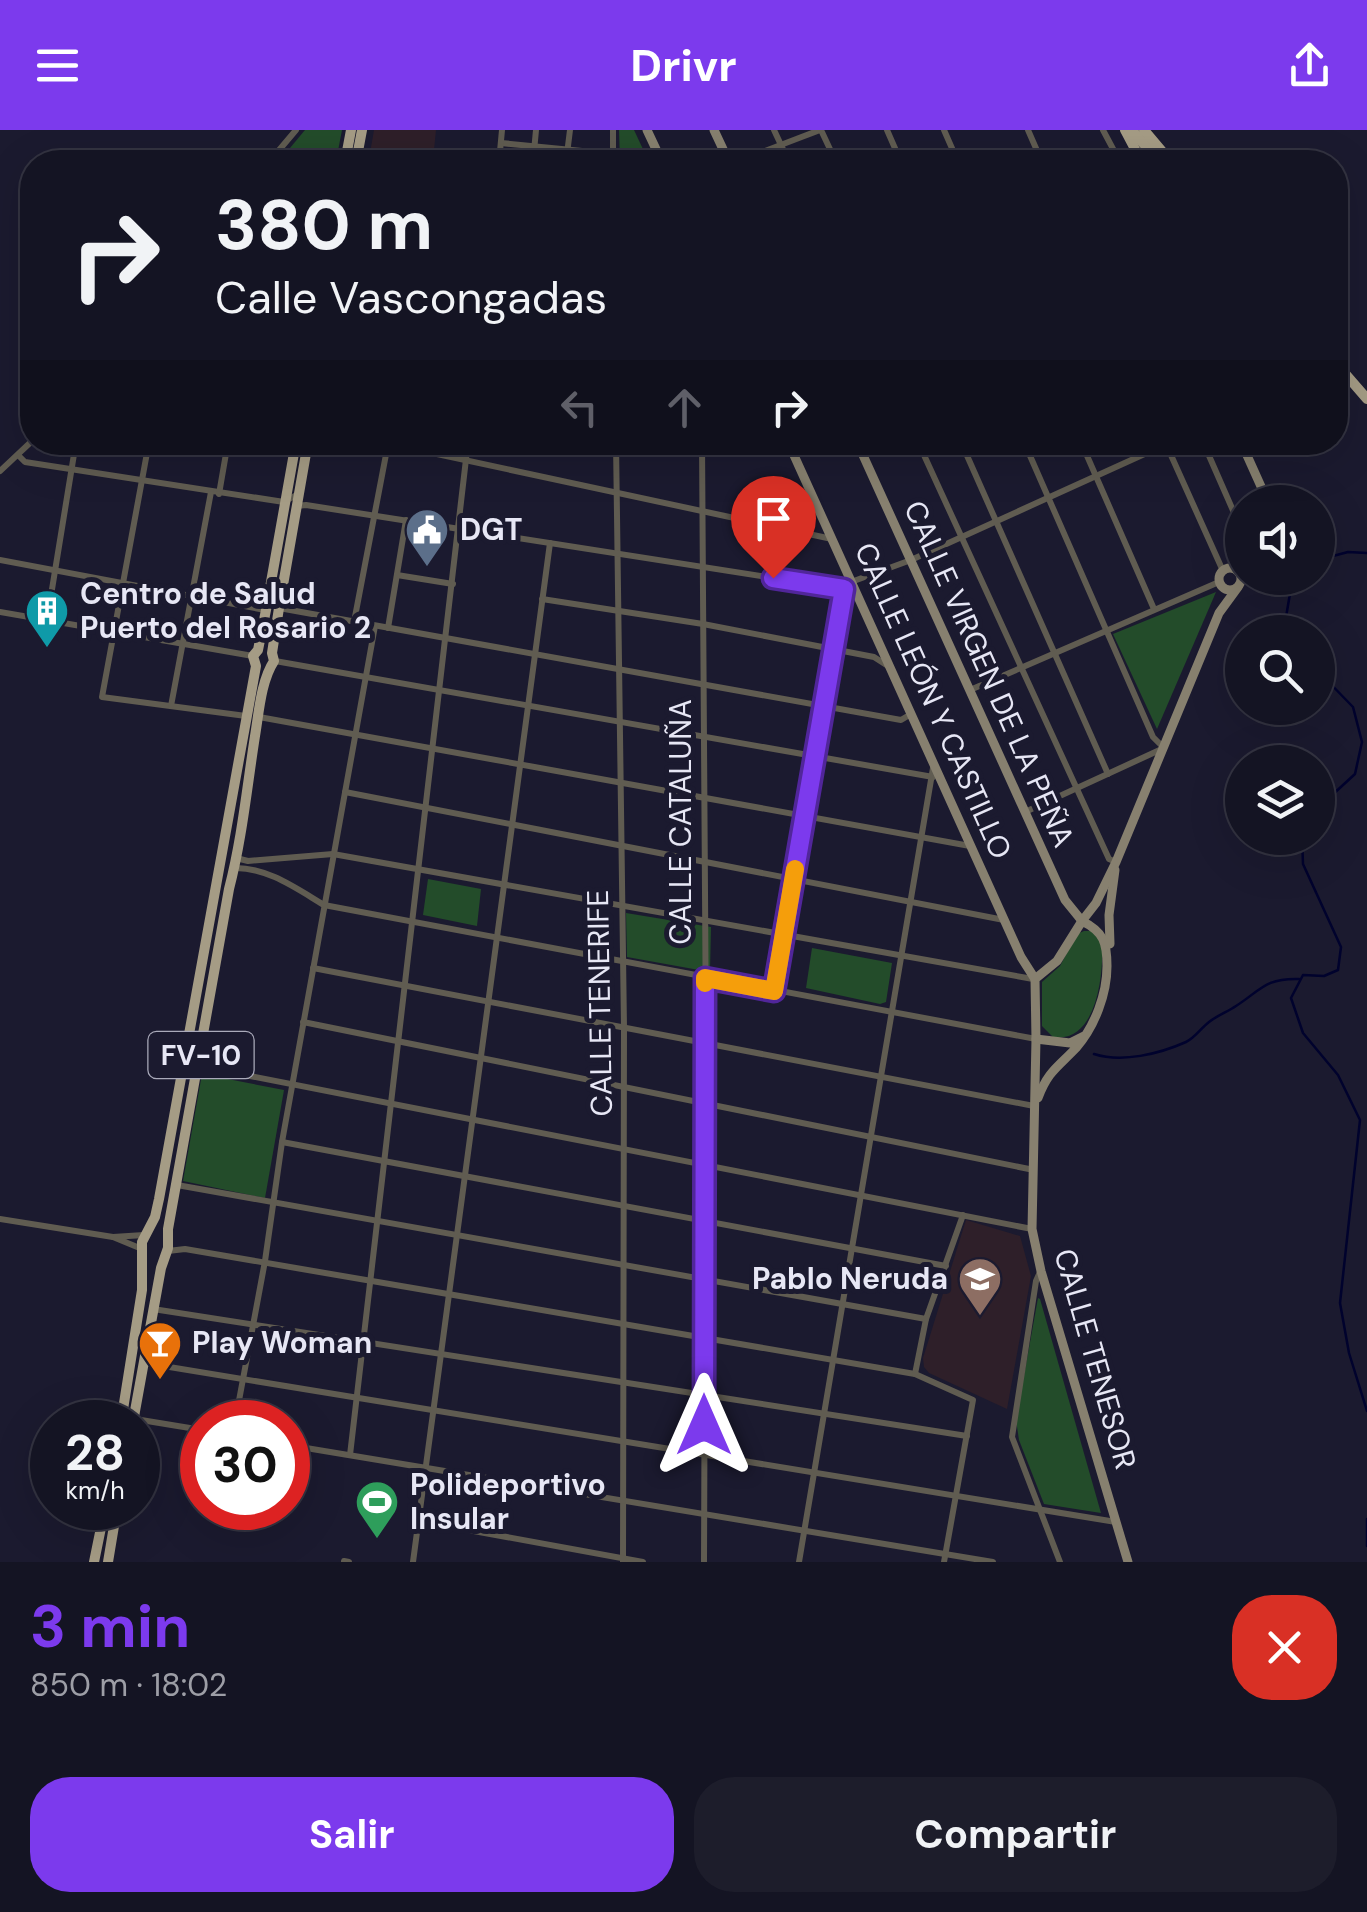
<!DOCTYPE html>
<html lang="es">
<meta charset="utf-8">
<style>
body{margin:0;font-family:"DM Sans",sans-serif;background:#1d1d2b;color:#f1f3f6;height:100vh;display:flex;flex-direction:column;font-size:38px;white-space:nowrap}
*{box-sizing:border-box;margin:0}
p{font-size:32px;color:#9d9ea6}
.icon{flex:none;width:55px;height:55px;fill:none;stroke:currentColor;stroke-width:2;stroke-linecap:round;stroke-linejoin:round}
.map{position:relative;height:1432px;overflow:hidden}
.details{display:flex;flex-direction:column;background:#141423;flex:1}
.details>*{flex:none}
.top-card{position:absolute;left:20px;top:20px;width:1328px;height:305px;border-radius:40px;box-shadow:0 10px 40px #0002,0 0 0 2px #333341;background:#141423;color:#f1f3f6;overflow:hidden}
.buttons{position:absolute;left:1225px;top:355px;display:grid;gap:20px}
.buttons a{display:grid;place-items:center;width:110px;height:110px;border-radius:50%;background:#141423;box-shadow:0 10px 40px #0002,0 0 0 2px #333341;font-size:50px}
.speed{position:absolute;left:30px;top:1270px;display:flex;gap:20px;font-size:50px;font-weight:700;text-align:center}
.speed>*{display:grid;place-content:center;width:130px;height:130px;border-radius:50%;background:#141423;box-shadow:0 10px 40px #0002,0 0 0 2px #333341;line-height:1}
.speed small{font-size:25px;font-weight:400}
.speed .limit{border:15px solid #d22;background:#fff;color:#111}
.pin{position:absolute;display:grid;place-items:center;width:85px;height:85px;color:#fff;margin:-102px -42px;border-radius:50% 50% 50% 0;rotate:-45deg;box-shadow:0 0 10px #0007}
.pin .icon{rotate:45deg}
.me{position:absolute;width:110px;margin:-55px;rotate:0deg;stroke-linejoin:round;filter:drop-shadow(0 0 8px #0008)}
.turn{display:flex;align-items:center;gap:35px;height:210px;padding:0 30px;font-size:45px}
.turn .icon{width:130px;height:130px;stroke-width:2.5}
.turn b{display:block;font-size:70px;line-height:85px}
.lanes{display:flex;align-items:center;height:95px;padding:0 30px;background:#0003;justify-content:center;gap:50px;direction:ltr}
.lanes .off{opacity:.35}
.round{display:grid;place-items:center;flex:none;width:105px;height:105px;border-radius:40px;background:#1d1d2b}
.summary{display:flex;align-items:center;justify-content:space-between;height:170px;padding:0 30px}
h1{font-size:60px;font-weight:700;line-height:75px;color:#7c3aed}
.cta{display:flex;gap:20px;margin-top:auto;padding:20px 30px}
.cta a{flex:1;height:115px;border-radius:40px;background:#7c3aed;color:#fff;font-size:40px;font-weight:700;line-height:115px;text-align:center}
.cta a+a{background:#1d1d2b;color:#f1f3f6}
header{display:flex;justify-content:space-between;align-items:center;height:130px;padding:0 30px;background:#7c3aed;color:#fff;font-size:45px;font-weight:700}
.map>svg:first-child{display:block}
</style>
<header><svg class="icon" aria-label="menu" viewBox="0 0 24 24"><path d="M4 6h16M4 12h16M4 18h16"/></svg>Drivr<svg class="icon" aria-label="share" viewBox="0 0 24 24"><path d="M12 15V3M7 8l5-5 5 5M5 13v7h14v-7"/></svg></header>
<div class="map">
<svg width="1367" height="1432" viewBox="0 0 1367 1432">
<rect width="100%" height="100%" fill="#1b1a2f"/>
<g fill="#2e1f29">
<path d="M374,0H436L433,30L370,23Z"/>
<path d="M966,1090L1020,1106L1031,1146L1007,1279L929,1243L924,1237L923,1228Z"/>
</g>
<g fill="#234c2a">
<path d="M305,0H342L337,26L290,18Z"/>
<path d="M619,0H634L649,32H620Z"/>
<path d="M1216,462L1157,599L1113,504Z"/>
<path d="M428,749L481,759L477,796L423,785Z"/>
<path d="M626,783L711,797L710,842L627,827Z"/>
<path d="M1084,801H1091L1102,812C1104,843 1097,914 1053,907L1042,896V852L1060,836L1077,804Z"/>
<path d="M812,818L892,833L886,872L880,874L806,858Z"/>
<path d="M202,944L284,960L265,1068L183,1051Z"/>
<path d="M1038,1168L1040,1169L1101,1383L1044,1374L1019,1310L1016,1290Z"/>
</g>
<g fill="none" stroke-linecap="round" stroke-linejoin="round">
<g stroke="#00022d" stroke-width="2.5">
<path d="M1318,430L1348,422L1367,423"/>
<path d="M1293,502L1286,487L1292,452L1297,448"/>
<path d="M1318,541L1353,577L1362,612L1355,644L1318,678"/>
<path d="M1302,708L1303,734L1341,817L1338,840L1324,846L1303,845L1291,868L1303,903L1338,945L1360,990L1340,1173L1349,1223L1367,1281"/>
<path d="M1094,924C1122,933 1159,924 1186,912C1195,908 1201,898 1209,892C1218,885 1227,882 1236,876C1261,860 1265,848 1299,849"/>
<path d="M1367,1389V1416"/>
</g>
<g stroke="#605c51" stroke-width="6">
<path d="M613,0V32"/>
<path d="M774,0L789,32"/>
<path d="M821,0L836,32"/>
<path d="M887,0L901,32"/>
<path d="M944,0L958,32"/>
<path d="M1028,0L1042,32"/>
<path d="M1103,0L1120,32"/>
<path d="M501,13L613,24"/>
<path d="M357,28L402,32"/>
<path d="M269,32L296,0"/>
<path d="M499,32L502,0"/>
<path d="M533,32L536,0"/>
<path d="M566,32L570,0"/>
<path d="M736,32L820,0"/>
<path d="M149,312L102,567L246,586"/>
<path d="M381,312L832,409"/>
<path d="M616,312L624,898L623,1432"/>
<path d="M702,312L706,912L704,1432"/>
<path d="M774,312H784"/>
<path d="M918,312L1109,729L1116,732"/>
<path d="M961,312L1108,644"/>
<path d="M1024,312L1153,607L1164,618L1025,682"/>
<path d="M1081,312L1154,479"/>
<path d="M1203,312L1242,401"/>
<path d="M1166,314L1223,441"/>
<path d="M19,326L25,332L284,372L298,364"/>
<path d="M0,341L32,311"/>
<path d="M219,364L228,312"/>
<path d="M297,376L306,375L844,459"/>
<path d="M0,430L265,480"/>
<path d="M397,445L453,454"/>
<path d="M844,459L851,452L911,430L1171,312"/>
<path d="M542,469L703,494L874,527L888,536"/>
<path d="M279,478L901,590L911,584"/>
<path d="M0,482L253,526"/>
<path d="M47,490L76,312"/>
<path d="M354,492L388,314"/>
<path d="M388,498L406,390"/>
<path d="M275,531L933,647"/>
<path d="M970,560L1219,452"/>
<path d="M171,576L211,362"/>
<path d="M259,587L970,716"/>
<path d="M345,662L1004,790"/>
<path d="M236,728L248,731L333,724L1033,849"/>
<path d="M234,738C267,737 297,759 324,775L1036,909"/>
<path d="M313,838L1034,976"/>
<path d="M774,861L844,459"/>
<path d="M303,892L1034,1040"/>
<path d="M199,936L1032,1099"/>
<path d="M282,1012L946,1136"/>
<path d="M177,1055L926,1189"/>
<path d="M0,1089L113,1107"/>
<path d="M142,1119L113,1107L144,1105"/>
<path d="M168,1121L185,1119L915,1244L973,1270L944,1432"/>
<path d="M1040,1142L1036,1151L1012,1307L1060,1432"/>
<path d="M153,1179L967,1306"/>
<path d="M145,1233L1116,1392"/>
<path d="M915,1244L926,1189L963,1085"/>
<path d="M135,1289L202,1300"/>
<path d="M235,1292L265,1131L282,1012L375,496"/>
<path d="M288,1315L993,1432"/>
<path d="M350,1325L468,312"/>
<path d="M419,1391L643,1432"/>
<path d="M344,1431L349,1432"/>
<path d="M413,1432L550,413"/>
<path d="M799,1432L933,638"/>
</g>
<g stroke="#87806f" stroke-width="9">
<path d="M647,0L662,32"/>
<path d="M714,0L729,32"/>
<path d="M788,312L1021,827L1035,849"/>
<path d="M857,312L1065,770L1082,791L1096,773L1116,732L1219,483L1238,457"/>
<path d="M1241,312L1268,372"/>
<circle cx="1230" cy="449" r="11"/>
<path d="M1110,814L1109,785L1115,740"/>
<path d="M1036,909L1032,1099L1041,1141L1128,1432"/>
<path d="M1038,968C1048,941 1058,937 1076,918C1095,896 1107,864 1107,836C1107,813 1104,802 1082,791L1057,831L1035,849L1036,909L1070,913L1084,906"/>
</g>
<g stroke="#a59c85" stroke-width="10">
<path d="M1125,0L1135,19V27L1131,32"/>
<path d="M1132,0L1159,32"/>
<path d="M1144,0L1171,32"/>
<path d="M345,32L351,0"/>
<path d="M356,32L362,0"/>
<path d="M1335,232L1367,269"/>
<path d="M121,1292L142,1160V1112L155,1087L159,1069L256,536L253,526L258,520L266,480L296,312"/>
<path d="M133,1292L161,1138L168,1118V1099L229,759C242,709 247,657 255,606C259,582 261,551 274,531L272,523L279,478L308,312"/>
<path d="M94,1432L105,1378"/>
<path d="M108,1432L117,1378"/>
</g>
</g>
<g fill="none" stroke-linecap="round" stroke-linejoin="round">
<g stroke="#51269a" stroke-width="25">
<path id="route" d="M704,1295L705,848L774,861L844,459L773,448"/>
</g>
<use href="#route" stroke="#7c3aed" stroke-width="18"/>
<path stroke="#f59e0b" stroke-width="18" d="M705,853V848L774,861L795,739"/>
</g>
<defs>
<g id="civic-pin" transform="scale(2.25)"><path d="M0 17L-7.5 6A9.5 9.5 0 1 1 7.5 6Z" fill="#5c6f8a" stroke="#1b1a2f"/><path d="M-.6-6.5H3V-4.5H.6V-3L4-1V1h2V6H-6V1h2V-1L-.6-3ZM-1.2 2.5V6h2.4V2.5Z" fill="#fff"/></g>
<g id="building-pin" transform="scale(2.25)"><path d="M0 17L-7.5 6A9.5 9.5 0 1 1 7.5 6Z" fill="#0f9aa8" stroke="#1b1a2f"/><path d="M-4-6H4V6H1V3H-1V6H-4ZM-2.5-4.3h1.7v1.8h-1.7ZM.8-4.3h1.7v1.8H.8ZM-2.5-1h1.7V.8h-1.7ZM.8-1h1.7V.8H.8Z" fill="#fff"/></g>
<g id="school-pin" transform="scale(2.25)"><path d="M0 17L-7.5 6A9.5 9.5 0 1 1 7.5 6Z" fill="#8d6e63" stroke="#1b1a2f"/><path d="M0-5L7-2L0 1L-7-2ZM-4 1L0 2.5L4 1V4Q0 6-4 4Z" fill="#fff"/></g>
<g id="bar-pin" transform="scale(2.25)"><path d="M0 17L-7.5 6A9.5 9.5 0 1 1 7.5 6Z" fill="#e8710a" stroke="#1b1a2f"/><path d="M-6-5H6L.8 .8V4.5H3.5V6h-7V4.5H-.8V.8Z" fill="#fff"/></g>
<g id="stadium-pin" transform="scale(2.25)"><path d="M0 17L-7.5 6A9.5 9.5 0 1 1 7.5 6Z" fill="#2e9e5b" stroke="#1b1a2f"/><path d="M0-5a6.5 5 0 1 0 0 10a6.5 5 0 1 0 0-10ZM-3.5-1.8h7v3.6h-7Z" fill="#fff"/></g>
</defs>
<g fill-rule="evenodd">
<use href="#civic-pin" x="427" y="400"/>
<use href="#building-pin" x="47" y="481"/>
<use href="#school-pin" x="980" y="1149"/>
<use href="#bar-pin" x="160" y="1213"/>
<use href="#stadium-pin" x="377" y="1372"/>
</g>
<g text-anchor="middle" stroke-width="10" stroke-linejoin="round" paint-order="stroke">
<rect fill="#1b1a2f" stroke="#aaaaba" stroke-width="2.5" x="148.5" y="902" width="105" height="46" rx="8"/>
<g font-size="28" font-weight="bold" fill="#e7e7f5">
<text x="201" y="935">FV-10</text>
</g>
<g font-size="30" font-weight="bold" fill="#e7e7f5" stroke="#1b1a2f" text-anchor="start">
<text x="460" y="410">DGT</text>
<text x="80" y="474">Centro de Salud<tspan x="80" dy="34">Puerto del Rosario 2</tspan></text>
<text x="948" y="1159" text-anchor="end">Pablo Neruda</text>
<text x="192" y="1223">Play Woman</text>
<text x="410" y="1365">Polideportivo<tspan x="410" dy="34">Insular</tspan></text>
</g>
<g font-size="30" fill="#e7e7f5" stroke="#1b1a2f">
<text transform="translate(989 544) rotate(66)" y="10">CALLE VIRGEN DE LA PEÑA</text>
<text transform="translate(933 571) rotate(66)" y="10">CALLE LEÓN Y CASTILLO</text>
<text transform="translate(681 692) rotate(-90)" y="10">CALLE CATALUÑA</text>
<text transform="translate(600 873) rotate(-91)" y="10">CALLE TENERIFE</text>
<text transform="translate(1095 1229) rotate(74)" y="10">CALLE TENESOR</text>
</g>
</g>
</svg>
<div class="buttons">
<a><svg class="icon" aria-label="sound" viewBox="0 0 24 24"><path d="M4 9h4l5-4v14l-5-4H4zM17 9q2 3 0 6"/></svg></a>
<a><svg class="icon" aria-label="search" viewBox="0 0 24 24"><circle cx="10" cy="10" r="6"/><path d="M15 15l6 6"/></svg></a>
<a><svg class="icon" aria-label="layers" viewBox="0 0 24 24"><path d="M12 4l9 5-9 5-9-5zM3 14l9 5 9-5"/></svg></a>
</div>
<div class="speed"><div>28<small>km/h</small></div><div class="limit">30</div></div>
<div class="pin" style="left:773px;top:448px;background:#d93025"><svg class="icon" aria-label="arrive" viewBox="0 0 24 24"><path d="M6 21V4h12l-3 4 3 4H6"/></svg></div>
<svg class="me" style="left:704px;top:1295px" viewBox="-20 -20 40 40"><path d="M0-17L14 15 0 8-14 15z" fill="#7c3aed" stroke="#fff" stroke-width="4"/></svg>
<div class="top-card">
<div class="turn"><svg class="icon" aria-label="right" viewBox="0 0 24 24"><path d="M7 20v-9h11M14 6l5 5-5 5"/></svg><div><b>380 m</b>Calle Vascongadas</div></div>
<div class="lanes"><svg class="icon off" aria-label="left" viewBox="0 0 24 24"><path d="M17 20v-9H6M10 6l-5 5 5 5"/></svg><svg class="icon off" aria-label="ahead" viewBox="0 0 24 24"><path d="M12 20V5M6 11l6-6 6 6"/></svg><svg class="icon" aria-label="right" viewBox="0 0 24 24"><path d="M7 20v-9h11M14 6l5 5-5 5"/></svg></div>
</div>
</div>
<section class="details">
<div class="summary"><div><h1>3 min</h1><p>850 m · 18:02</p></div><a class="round" style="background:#d93025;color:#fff"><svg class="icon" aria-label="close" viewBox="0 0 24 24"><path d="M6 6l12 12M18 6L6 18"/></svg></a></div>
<div class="cta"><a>Salir</a><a>Compartir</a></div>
</section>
